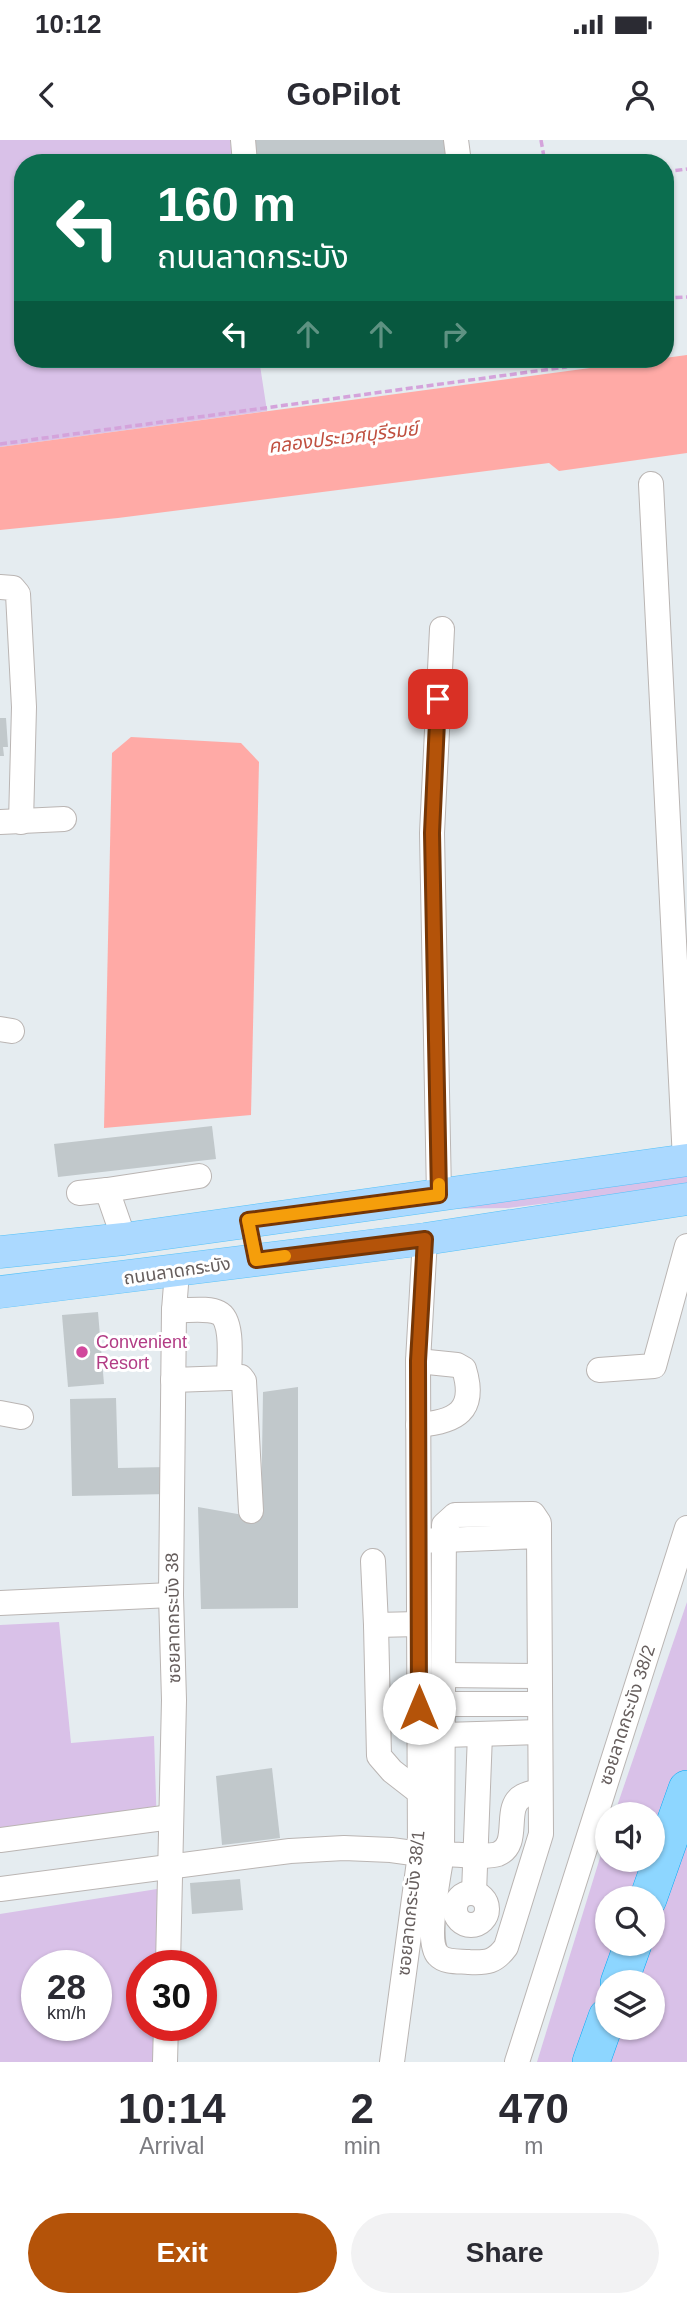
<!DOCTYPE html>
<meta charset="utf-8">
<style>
body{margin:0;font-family:Helvetica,"Noto Sans Thai",sans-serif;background:#f2f2f3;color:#2b2b33;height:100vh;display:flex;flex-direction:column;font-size:26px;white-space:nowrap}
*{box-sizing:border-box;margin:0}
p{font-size:23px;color:#7c7c81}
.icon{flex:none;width:38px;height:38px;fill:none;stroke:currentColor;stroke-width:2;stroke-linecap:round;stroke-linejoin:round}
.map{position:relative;height:1922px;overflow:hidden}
.sheet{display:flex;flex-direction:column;background:#fff;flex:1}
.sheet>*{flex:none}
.guide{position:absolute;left:14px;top:14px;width:660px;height:214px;border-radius:28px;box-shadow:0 2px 5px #0004;background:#0b6e4f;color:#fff;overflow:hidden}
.controls{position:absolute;left:595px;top:1662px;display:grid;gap:14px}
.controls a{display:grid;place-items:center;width:70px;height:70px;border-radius:50%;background:#fff;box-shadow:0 2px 5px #0004;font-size:35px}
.speed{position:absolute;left:21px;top:1810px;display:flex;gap:14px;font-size:35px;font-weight:700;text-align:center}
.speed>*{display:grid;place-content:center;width:91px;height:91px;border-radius:50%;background:#fff;box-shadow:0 2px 5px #0004;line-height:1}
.speed small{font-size:18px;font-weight:400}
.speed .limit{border:10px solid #d22;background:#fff;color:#111}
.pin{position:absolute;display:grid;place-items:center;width:60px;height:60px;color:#fff;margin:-30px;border-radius:14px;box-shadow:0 4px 10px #0006}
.me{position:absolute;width:77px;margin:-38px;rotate:0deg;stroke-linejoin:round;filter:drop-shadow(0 0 5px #0008)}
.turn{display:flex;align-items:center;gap:24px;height:147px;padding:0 28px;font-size:32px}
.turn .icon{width:91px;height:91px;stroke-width:2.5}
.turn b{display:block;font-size:49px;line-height:60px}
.lanes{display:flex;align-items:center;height:66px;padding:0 28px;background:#0003;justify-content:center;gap:35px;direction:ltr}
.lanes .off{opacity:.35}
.eta{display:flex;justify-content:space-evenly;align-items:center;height:119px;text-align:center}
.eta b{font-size:42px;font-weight:700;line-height:49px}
.button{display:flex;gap:14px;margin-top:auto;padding:14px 28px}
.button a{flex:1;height:80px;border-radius:42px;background:#b45309;color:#fff;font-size:28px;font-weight:700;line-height:80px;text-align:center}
.button a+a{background:#f2f2f3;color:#2b2b33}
.status{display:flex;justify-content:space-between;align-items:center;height:49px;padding:0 35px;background:#fff;direction:ltr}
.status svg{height:19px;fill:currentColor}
header{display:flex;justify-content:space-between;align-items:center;height:91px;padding:0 28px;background:#fff;font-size:32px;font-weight:700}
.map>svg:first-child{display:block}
</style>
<div class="status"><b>10:12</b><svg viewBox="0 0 49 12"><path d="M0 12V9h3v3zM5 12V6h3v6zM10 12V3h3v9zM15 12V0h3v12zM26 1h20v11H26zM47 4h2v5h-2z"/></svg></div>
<header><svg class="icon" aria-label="back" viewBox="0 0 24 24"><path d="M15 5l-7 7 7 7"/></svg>GoPilot<svg class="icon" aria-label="person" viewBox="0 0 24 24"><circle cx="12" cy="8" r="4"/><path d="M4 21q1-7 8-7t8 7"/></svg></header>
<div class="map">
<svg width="687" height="1922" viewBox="0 0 687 1922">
<rect width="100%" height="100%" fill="#e5ecf0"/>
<g fill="#d9c1e8" fill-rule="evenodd">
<path d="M0,0H230L233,23H23V219H259L267,271L0,307Z"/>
<path d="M687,1034V1046L508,1068L429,1069Z"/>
<path d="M687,1462V1922H537L607,1695V1720H653V1675H614ZM607,1759H653V1804H607ZM607,1843H653V1888H607Z"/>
<path d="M59,1482L71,1603L154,1596L157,1689L0,1710V1485Z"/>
<path d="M157,1749L156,1825H142V1885H154V1922H0V1774ZM37,1825H96V1885H37Z"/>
</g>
<g fill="#ffaaa6">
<path d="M687,215V313L559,331L549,323L118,378L0,390V307Z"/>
<path d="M131,597L241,603L259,622L251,975L104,988L112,613Z"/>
</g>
<g fill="#c1c8cb">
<path d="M254,0H444L446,23H255Z"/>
<path d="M0,578H6L8,607H3L4,616H0Z"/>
<path d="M212,986L216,1019L58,1037L54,1004Z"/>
<path d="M98,1172L104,1244L68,1247L62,1175Z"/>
<path d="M298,1247V1468L201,1469L198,1367L261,1378L263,1252Z"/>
<path d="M116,1258L118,1328L167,1327L168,1354L72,1356L70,1259Z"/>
<path d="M272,1628L280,1698L222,1705L216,1636Z"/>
<path d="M240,1739L243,1770L192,1774L190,1743Z"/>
</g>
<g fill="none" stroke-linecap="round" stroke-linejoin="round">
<g stroke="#bab5b3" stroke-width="26">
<g id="minor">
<path d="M243,0L245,23"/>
<path d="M456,0L459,23"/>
<path d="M651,344L685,1020"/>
<path d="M0,447L13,448L18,454L24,567L21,682"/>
<path d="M0,682L64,679"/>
<path d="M0,889L12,891"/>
<path d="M107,1050L199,1036"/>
<path d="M79,1053L107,1050L124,1099"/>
<path d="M439,1055L432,693L442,489"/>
<path d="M418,1221L457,1225L464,1229C477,1271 456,1282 418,1285"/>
<path d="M599,1230L654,1226L687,1106"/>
<path d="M229,1238L241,1237L244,1241L251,1371"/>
<path d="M173,1240L229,1238C229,1223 234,1180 219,1173C208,1167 186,1171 174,1170"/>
<path d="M0,1273L21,1277"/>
<path d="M539,1396V1383L533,1374L455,1375L444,1385L442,1714C456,1714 486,1718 498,1714C522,1704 502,1667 523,1656C528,1653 535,1652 540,1651"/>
<path d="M373,1421L376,1485L419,1484"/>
<path d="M0,1463L171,1455"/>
<path d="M376,1485L379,1616L392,1631L419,1652"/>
<path d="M445,1535L538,1536"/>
<path d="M444,1564H539"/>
<path d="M444,1595L539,1592"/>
<path d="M0,1700L171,1677"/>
<path d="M0,1749L290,1711L344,1708L391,1710L420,1714H442C439,1733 425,1802 438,1815C445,1823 460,1821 469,1822C487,1823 495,1822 506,1807L541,1694L539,1396L419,1401"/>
<path d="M474,1753L480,1594"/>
<circle cx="471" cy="1769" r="16"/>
<path d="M168,1825L174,1560L171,1455L174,1170L177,1132"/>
<path d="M165,1922L166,1885"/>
<path d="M392,1922L420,1714L418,1221L425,1099"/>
<path d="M517,1922L687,1388"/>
</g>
</g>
<g stroke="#56c2f8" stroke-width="33">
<g id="major">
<path d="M0,1112L124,1099L687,1020"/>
<path d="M0,1152L425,1099L687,1059"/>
</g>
</g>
<g stroke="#00abf5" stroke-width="38">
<g id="highway">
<path d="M648,1759L687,1649"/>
<path d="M619,1843L633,1804"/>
<path d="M591,1922L607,1877"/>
</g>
</g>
<g stroke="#d4a3db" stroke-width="3.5" stroke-dasharray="7 3.5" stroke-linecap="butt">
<path d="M541,0L545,23"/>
<path d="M665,32L687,29"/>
<path d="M665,158L687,157"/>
<path d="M0,304L566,227L565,219"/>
</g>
<use href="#minor" stroke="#fff" stroke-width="24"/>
<use href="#major" stroke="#abd9ff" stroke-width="32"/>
<use href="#highway" stroke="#8dd6ff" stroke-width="37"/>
</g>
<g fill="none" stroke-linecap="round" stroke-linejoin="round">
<g stroke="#753606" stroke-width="18">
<path id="route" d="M419,1568L418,1221L425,1099L256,1120L248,1080L439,1055L432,693L438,559"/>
</g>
<use href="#route" stroke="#b45309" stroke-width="12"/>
<path stroke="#f59e0b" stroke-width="12" d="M285,1116L256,1120L248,1080L439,1055V1044"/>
</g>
<circle fill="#d1479c" stroke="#fff" stroke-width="2.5" cx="82" cy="1212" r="7"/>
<g text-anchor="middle" stroke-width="6" stroke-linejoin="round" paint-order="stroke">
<g font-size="18" fill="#665e5d" stroke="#fff">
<text transform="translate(177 1131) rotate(-8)" y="6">ถนนลาดกระบัง</text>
<text transform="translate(173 1478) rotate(-91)" y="6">ซอยลาดกระบัง 38</text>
<text transform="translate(627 1575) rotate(-72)" y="6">ซอยลาดกระบัง 38/2</text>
<text transform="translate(411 1763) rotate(-84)" y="6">ซอยลาดกระบัง 38/1</text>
</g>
<g font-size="18" fill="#b23c85" stroke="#fff" text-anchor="start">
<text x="96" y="1208">Convenient<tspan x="96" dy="21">Resort</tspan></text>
</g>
<g font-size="19" font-style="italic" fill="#c05040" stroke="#fff">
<text transform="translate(343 297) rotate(-7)" y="7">คลองประเวศบุรีรมย์</text>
</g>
</g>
</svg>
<div class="controls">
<a><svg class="icon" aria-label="sound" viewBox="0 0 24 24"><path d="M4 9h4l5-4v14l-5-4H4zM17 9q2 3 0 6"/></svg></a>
<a><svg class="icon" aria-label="search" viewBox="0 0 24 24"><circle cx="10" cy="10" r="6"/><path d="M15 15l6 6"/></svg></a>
<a><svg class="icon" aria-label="layers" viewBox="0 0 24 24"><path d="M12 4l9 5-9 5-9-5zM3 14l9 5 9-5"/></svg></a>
</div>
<div class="speed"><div>28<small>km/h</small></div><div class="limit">30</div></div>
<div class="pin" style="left:438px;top:559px;background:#d93025"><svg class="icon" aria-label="arrive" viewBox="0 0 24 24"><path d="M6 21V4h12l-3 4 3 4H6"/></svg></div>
<svg class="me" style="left:419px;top:1568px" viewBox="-20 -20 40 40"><circle r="19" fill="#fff"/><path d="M0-13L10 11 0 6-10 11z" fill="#b45309"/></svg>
<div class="guide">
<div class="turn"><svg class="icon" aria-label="left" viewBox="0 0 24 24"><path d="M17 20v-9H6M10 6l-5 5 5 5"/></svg><div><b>160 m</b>ถนนลาดกระบัง</div></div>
<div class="lanes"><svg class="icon" aria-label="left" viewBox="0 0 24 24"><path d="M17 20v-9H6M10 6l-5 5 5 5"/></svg><svg class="icon off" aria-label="ahead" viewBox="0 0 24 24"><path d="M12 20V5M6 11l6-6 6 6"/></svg><svg class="icon off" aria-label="ahead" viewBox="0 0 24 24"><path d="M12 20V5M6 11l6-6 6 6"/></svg><svg class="icon off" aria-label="right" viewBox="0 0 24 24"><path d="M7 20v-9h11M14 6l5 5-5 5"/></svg></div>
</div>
</div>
<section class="sheet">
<div class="eta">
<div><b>10:14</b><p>Arrival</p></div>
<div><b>2</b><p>min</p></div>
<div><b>470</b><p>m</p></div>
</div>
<div class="button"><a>Exit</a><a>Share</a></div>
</section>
